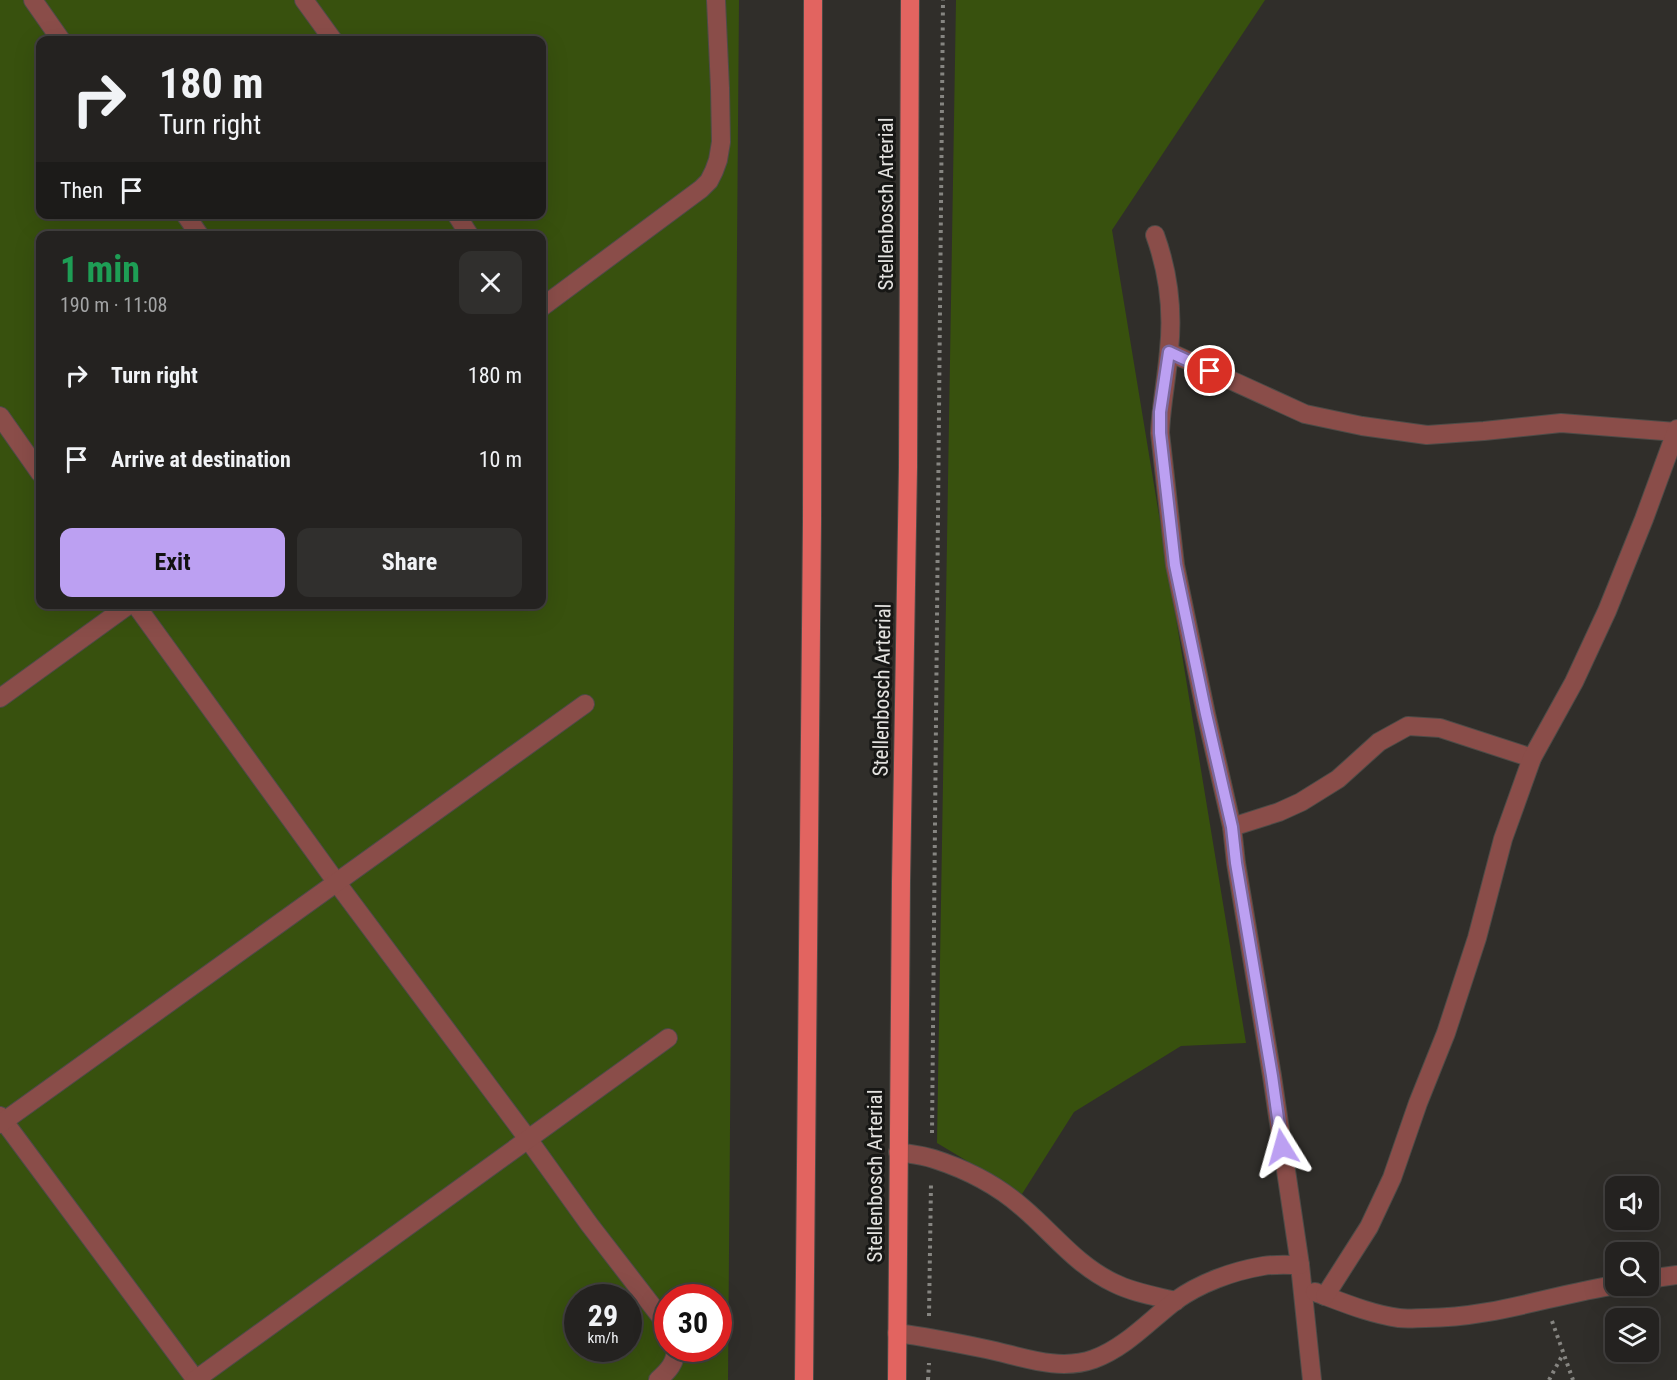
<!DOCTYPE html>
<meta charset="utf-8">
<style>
body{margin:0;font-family:"Roboto Condensed",sans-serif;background:#302f2d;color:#f1f3f6;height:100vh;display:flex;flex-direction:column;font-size:22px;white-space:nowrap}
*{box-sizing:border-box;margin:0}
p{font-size:20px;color:#a3a4a5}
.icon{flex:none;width:33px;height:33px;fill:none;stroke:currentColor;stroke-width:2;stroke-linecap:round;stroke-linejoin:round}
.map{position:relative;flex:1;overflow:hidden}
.details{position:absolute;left:36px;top:231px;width:510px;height:378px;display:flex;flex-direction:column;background:#242220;border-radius:12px;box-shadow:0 6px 24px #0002,0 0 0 2px #413f3e}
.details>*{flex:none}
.banner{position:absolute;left:36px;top:36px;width:510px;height:183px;border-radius:12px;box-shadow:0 6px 24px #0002,0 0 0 2px #413f3e;background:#242220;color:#f1f3f6;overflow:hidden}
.fabs{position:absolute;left:1605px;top:1176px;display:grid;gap:12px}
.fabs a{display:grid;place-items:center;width:54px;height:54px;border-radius:12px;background:#242220;box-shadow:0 6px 24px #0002,0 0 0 2px #413f3e;font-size:30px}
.speed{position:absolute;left:564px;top:1284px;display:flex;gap:12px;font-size:30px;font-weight:700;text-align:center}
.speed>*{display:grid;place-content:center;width:78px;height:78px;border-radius:50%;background:#242220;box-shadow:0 6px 24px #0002,0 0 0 2px #413f3e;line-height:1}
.speed small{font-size:15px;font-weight:400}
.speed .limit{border:9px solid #d22;background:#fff;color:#111}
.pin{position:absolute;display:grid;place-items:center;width:51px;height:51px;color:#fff;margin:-26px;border:3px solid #fff;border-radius:50%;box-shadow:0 2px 6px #0007}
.me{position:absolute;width:66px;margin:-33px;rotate:352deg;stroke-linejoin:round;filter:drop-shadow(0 0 4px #0008)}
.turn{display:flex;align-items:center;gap:21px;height:126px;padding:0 24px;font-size:27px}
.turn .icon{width:78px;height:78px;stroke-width:2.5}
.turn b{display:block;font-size:42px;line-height:51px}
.then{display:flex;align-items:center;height:57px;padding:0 24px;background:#0003;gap:12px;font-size:22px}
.round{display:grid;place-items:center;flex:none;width:63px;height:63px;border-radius:12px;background:#302f2d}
.head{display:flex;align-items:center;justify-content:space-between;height:102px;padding:0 24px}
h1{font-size:36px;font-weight:700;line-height:45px;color:#1e9e55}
.button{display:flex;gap:12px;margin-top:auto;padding:12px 24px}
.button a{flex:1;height:69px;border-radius:12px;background:#bca0f2;color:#111;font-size:24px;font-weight:700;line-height:69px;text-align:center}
.button a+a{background:#302f2d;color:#f1f3f6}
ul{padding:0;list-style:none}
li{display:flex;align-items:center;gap:18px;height:84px;padding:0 24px}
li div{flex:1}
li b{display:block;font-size:22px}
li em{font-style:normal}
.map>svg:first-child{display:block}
</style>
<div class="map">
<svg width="1677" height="1380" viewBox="0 0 1677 1380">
<rect width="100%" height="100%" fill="#302e2a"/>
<g fill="#38510e" fill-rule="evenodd">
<path d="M0,0H739L728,1380H0ZM40,40H542V214H40ZM40,236H542V604H40ZM578,1298H628V1348H578ZM668,1298H718V1348H668Z"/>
<path d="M956,0H1265L1112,230L1246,1043L1181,1046L1074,1112L1022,1194L937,1143Z"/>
</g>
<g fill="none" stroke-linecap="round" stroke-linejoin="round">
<g stroke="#4d4b47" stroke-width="20">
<g id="lane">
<path d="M33,0L61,40"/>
<path d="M304,0L333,40"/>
<path d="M185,214L200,236"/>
<path d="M456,214L470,236"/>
<path d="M542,307L701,189L709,181L714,171L718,160L721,142L720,88L716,0"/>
<path d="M0,416L40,473"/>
<path d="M135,604L337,883L528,1139L589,1224L660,1316L668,1328"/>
<path d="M0,698L130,604"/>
<path d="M0,1116L196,1380"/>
<path d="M0,1124L585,704"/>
<path d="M195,1380L668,1038"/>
<path d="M658,1380C668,1371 676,1363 676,1348"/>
</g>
</g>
<g stroke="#4d4b47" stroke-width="20">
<g id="street">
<path d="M1155,235C1168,271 1173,312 1169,350C1167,378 1161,405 1160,433L1175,565L1206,714L1232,827L1236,863L1272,1076L1300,1265L1312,1380"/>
<path d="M1169,352L1305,414L1362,426L1427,435L1484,431L1561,423L1676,432"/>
<path d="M1232,827L1279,812L1301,802L1338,779L1379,742L1408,726L1440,728L1532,758"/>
<path d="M898,1152C910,1154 922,1155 934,1159C965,1169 997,1185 1022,1207C1054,1234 1076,1265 1114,1283C1134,1293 1155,1296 1176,1301"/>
<path d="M1648,1279L1677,1275"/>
<path d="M1315,1292C1342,1302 1370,1314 1399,1318C1407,1319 1417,1318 1426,1318C1491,1318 1552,1295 1616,1285"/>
<path d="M1325,1296L1369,1227L1392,1178L1418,1103L1446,1033L1477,938L1503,839L1532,758L1574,682L1607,611L1644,519L1677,429"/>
<path d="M897,1333C927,1337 957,1343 986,1349C1021,1356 1058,1372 1094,1359C1126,1347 1149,1321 1175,1301C1200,1283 1233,1271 1263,1266C1275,1264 1288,1265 1300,1265"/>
</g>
</g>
<g stroke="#4d4b47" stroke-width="20">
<g id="primary">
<path d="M804,1380L812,522L813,0"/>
<path d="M897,1380L901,882L908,467L910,0"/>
</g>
</g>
<g stroke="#868581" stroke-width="4" stroke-dasharray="3 4.5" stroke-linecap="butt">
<path d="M932,1133L943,0"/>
<path d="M929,1316L931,1183"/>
<path d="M1552,1321L1573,1380"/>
<path d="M928,1380L929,1363"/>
<path d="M1549,1380L1563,1354"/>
</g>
<use href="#lane" stroke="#8a4d49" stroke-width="18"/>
<use href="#street" stroke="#8a4d49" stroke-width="18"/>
<use href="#primary" stroke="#e26460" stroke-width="18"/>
</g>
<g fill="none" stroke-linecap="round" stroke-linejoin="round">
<g stroke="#7a689d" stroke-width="15">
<path id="route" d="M1210,371L1169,352L1160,412V433L1175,565L1206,714L1232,827L1236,863L1272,1076L1282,1147"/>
</g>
<use href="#route" stroke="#bca0f2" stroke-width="10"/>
</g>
<g text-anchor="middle" stroke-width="6" stroke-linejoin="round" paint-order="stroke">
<g font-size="21" fill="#e3e2df" stroke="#171715">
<text transform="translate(886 204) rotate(-90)" y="7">Stellenbosch Arterial</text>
<text transform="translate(882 690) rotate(-89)" y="7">Stellenbosch Arterial</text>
<text transform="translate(875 1176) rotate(-90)" y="7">Stellenbosch Arterial</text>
</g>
</g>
</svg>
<div class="fabs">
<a><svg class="icon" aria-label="sound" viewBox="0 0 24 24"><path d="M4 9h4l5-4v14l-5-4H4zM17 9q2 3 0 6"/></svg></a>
<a><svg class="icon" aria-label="search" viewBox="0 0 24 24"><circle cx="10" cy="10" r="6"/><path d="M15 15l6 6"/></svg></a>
<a><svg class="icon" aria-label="layers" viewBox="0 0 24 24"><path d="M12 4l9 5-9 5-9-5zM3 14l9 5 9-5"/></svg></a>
</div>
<div class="speed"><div>29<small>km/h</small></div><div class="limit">30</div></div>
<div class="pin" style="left:1210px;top:371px;background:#d93025"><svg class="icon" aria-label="arrive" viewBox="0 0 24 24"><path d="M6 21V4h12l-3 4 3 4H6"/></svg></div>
<svg class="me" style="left:1282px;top:1147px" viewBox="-20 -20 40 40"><path d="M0-17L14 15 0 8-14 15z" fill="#bca0f2" stroke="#fff" stroke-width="4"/></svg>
<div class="banner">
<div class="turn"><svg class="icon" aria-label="right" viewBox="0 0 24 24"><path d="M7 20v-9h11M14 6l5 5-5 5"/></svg><div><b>180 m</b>Turn right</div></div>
<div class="then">Then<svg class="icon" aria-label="arrive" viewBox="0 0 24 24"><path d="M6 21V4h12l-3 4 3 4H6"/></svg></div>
</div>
<section class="details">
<div class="head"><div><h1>1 min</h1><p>190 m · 11:08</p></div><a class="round"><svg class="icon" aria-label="close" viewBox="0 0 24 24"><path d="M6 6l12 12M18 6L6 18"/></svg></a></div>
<ul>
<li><svg class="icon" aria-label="right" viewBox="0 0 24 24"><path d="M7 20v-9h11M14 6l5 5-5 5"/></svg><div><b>Turn right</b></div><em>180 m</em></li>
<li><svg class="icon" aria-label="arrive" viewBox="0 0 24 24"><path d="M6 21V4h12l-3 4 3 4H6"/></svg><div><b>Arrive at destination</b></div><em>10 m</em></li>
</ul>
<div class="button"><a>Exit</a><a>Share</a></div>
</section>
</div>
